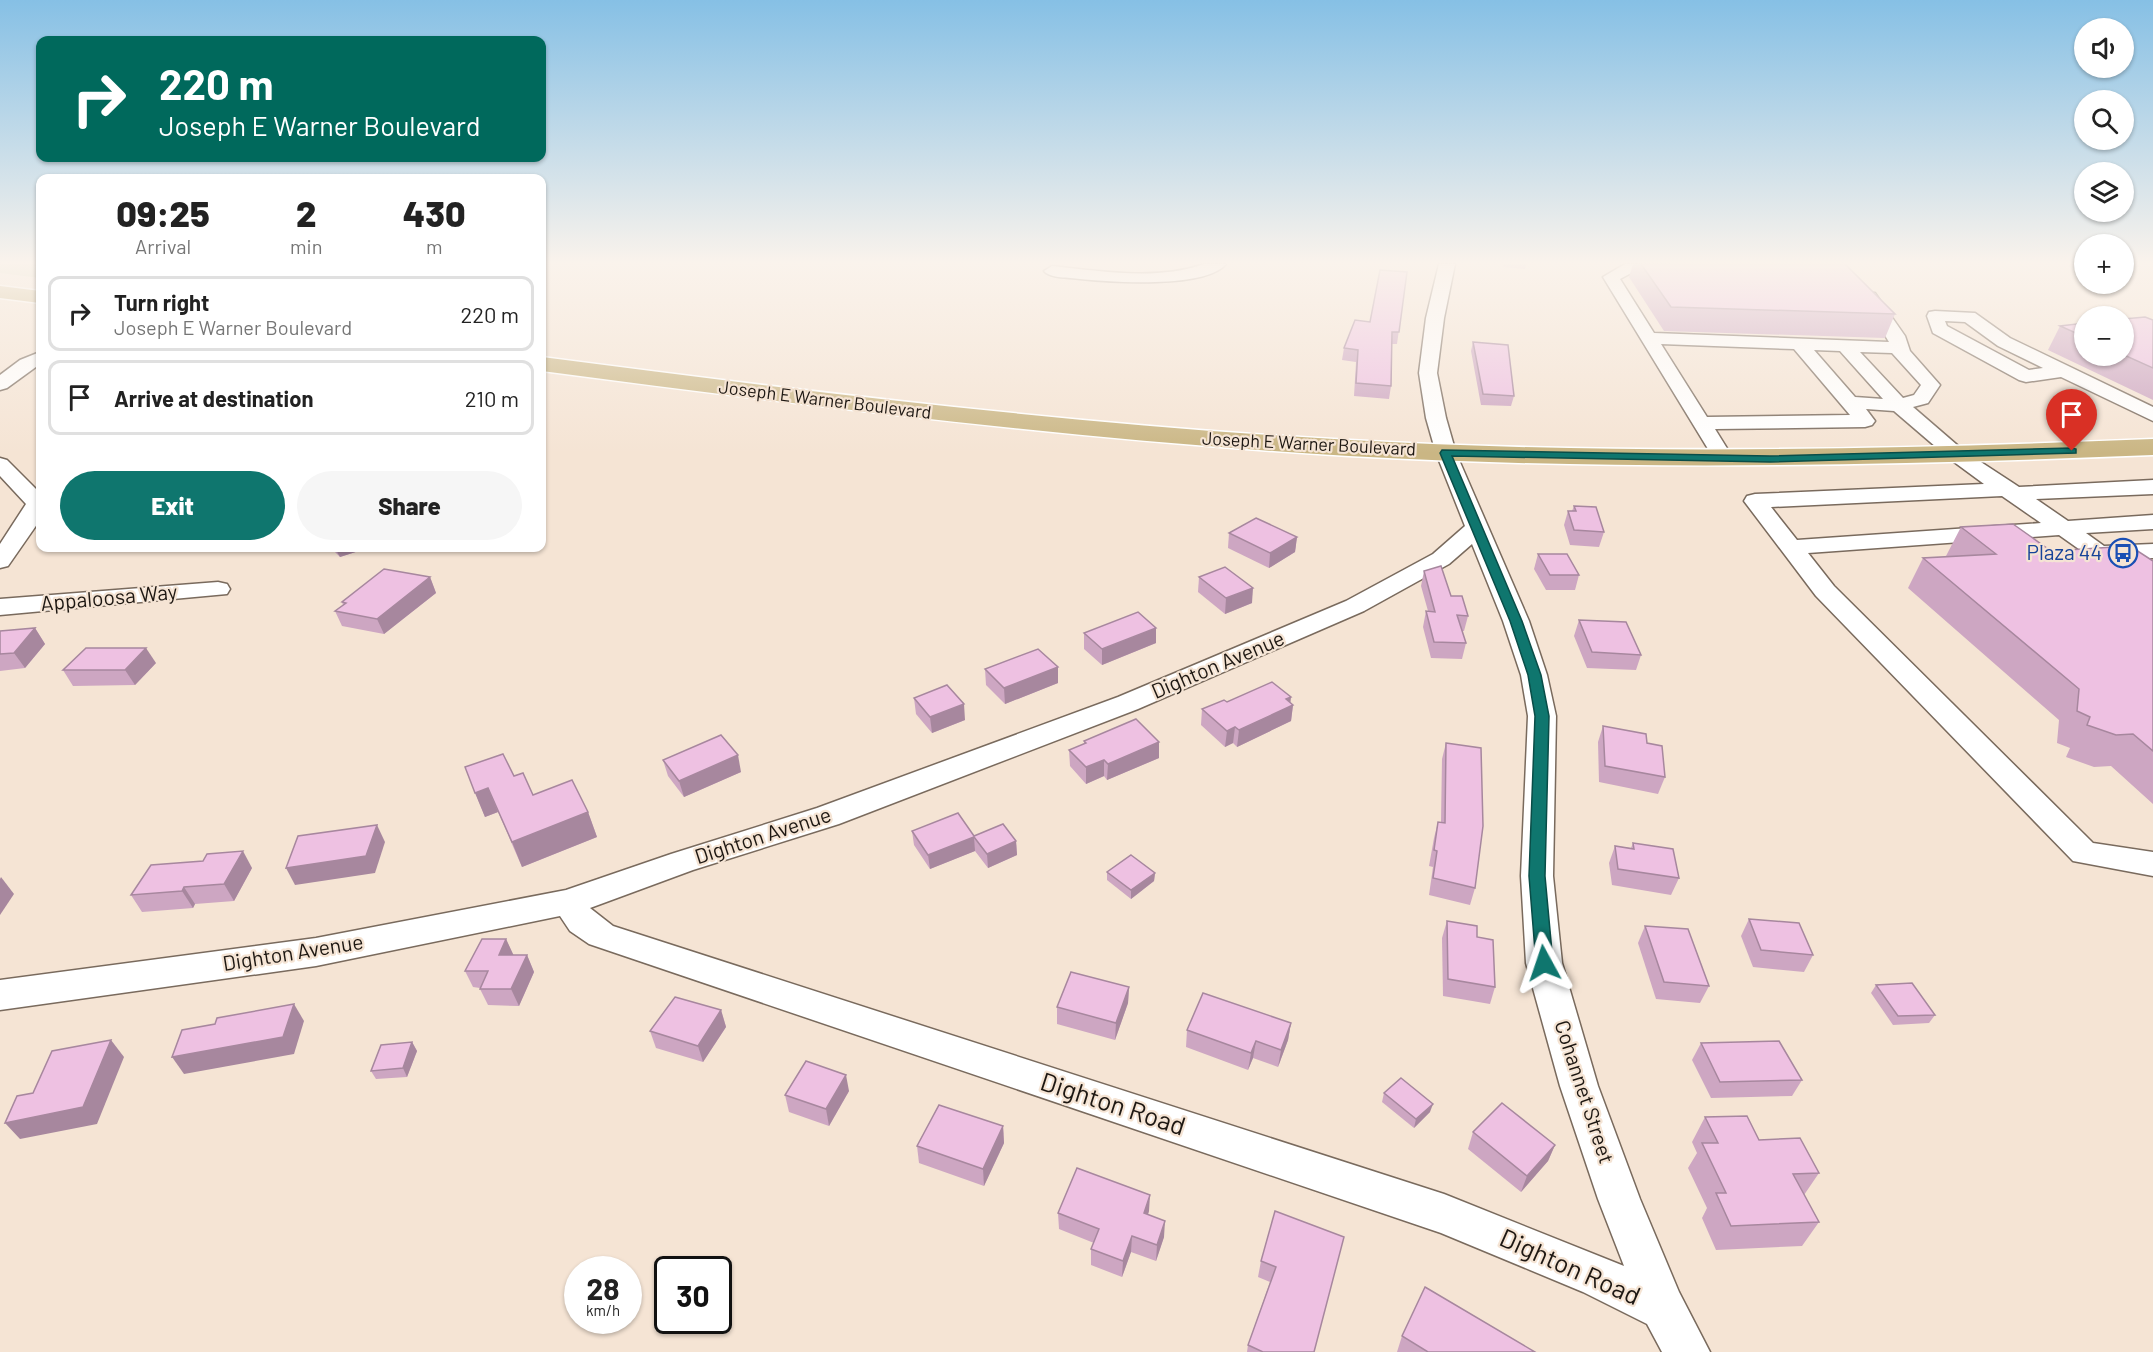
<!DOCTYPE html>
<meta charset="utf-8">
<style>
body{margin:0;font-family:Barlow,sans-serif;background:#f6f6f6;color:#222;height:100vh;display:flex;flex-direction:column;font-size:22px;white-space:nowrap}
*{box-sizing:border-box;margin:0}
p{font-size:20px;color:#767676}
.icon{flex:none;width:33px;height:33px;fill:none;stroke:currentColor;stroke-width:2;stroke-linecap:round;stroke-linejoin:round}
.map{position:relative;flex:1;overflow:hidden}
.side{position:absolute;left:36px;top:174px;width:510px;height:378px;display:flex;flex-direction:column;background:#fff;border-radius:12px;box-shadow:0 2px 4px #0004}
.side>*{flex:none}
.top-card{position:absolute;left:36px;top:36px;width:510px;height:126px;border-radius:12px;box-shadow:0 2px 4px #0004;background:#00695c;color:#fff;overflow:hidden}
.fabs{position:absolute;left:2074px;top:18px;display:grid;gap:12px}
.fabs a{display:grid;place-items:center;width:60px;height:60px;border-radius:50%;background:#fff;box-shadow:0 2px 4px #0004;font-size:30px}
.speed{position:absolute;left:564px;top:1256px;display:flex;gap:12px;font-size:30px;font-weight:700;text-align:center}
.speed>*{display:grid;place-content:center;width:78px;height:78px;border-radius:50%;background:#fff;box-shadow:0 2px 4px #0004;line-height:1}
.speed small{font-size:15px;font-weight:400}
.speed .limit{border:3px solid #111;border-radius:9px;background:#fff;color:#111}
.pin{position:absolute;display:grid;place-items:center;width:51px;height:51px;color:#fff;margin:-62px -26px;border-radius:50% 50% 50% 0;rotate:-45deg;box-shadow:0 0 6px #0007}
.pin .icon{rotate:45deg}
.me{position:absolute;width:66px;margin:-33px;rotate:355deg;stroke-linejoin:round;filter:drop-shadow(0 0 4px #0008)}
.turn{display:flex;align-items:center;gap:21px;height:126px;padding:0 24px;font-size:27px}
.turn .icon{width:78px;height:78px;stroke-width:2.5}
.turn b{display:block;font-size:42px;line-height:51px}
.eta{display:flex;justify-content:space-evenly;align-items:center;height:102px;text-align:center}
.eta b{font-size:36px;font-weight:800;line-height:42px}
.primary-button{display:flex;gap:12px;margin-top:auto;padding:12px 24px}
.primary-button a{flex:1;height:69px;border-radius:36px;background:#0f766e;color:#fff;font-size:24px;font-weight:800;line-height:69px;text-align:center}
.primary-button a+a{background:#f6f6f6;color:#222}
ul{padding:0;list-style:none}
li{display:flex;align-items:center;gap:18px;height:75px;margin:0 12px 9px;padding:0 12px;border:3px solid #e0e0e0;border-radius:12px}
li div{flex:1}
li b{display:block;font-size:22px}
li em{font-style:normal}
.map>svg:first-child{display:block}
</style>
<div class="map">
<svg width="2153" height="1352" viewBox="0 0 2153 1352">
<rect width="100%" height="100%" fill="#f5e4d4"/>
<path fill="#d2d6b1" d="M0,264H40V278L0,273Z"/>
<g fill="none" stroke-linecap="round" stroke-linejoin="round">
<g stroke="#796a5d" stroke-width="3">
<g id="minor">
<path d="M1204,264H1226C1205,289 1110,282 1080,279C1069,277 1051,279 1044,271L1052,266C1102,271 1156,281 1204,264Z"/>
<path d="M1439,264H1455L1444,318L1437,373L1446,418L1456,453L1529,621L1547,675L1556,716L1553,876L1562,963L1598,1086L1640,1199L1679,1292L1710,1352H1662L1647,1324L1583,1292L1441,1233L589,944L570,931L560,916L316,966L0,1010V980L316,938L566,890L671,854L817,808L1118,697L1346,601L1433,554L1465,526L1436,453L1426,418L1419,373L1426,318ZM1472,544L1503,621L1521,675L1528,716L1521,876L1526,963L1560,1086L1598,1199L1624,1266L1444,1194L613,926L590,908L693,870L839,824L1138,709L1364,611L1449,564Z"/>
<path d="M1625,264H1668L1675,268L1667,273L1635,271L1620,279L1654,333L1889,342L1861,296L1863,293H1875L1905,336L1910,351L1940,385L1928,403L1913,407L1964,451L2013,483L2019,487L2153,480V494L2036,499L2068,521L2153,515V529L2086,533L2104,546L2153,544V558L2124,559L2153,579V597L2144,595L2059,535L1808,553L1834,586L2093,843L2153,852V876L2073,861L1816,596L1744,501L1747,496L1755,494L1984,484L1950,459L1894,411L1866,409L1875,421L1872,425L1865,427L1715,429L1733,458L1730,462L1723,464L1716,462L1603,277ZM1661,344L1794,349L1850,415L1707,417ZM1814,350L1840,351L1883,399L1855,397ZM1860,352L1892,353L1921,385L1914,395L1903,398ZM2002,496L2041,523L1797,540L1771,507Z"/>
<path d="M1935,311L1975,313L2010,338L2153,407V421L2061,377L2026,382L2019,380L1933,333L1927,316L1929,312ZM1945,321L1965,322L1998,346L2043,368L2029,370L1947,326Z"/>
<path d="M40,352V364L7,388L0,390V375L20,360Z"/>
<path d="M0,458L7,460L40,493V520L8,566L0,568V544L26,504L0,476Z"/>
<path d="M218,582L227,584L230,589L227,594L0,615V599Z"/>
</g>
</g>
<g stroke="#fff" stroke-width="3">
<g id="major">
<path d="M0,286L40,291V303L0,298Z"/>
<path d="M542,357C810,392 1079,425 1350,440C1617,455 1885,450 2153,439V455C1885,466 1617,471 1349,456C1079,440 810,406 542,371Z"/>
</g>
</g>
<use href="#minor" fill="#fff" fill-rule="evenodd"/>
<use href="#major" fill="#cab684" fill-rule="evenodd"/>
</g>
<g fill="#cda6c2">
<path d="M1504,264H1526L1525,269L1503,267Z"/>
<path d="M1633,264H1845L1895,314L1885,338L1664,331L1629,277Z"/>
<path d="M1407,272L1397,344H1392L1391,386L1389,399L1354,396L1356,362L1342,360L1344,348L1370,322Z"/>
<path d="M2124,319L2153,320V400L2048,350L2060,326L2085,323V356H2124Z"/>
<path d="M1473,342L1514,396L1511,406L1481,405L1471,351Z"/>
<path d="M1574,506L1604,532L1599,547L1570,545L1564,525L1568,511H1572Z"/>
<path d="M1961,527L2051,551L2153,561V804L2111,766L2094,767L2066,757L2070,748L2057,743L2059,720L1908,588L1923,558L1947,557L1946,556Z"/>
<path d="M1229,533L1297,537L1295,552L1269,568L1228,548Z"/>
<path d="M331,548H368L340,557Z"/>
<path d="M1538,554L1579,575L1575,590H1546L1534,569Z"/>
<path d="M1424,571L1451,596L1468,616L1464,631H1462L1466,643L1462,659L1431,658L1423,627L1426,611H1428L1421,586Z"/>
<path d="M430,577L436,593L384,634L342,626L335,611L343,605L342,602Z"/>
<path d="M1199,577L1252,603L1225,614L1198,592Z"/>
<path d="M1579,620L1641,655L1636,670L1587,668L1574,636Z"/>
<path d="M35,628L45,644L25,668L0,671V631Z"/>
<path d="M1084,633L1156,643L1102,665L1084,649Z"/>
<path d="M156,663L135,685L73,686L63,670Z"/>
<path d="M1058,667V683L1005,704L986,685L985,669Z"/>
<path d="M914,698L965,720L932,733L916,714Z"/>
<path d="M1227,702L1291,703L1293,705L1291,721L1237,747L1233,743L1225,747L1201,725L1202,709Z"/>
<path d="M1603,726L1647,743L1665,777L1658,794L1599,782L1598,742Z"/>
<path d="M1084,741L1159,758L1107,780L1104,776L1086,784L1070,766L1069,750L1084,744Z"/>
<path d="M1446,743L1475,888L1470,905L1429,895L1433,867L1429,866L1434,838L1438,822H1441L1442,759Z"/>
<path d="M663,760L741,772L684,797L668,776Z"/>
<path d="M465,767L514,776L533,795L588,812L597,837L522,867L498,812L485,817Z"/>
<path d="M912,831L974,836L1016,841L1017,855L988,868L975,851L930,869L914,845Z"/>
<path d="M1633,843L1679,878L1671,895L1612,885L1609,863L1615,846L1631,848Z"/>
<path d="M203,861L252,868L234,901L195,904L193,908L142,912L131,895Z"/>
<path d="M1107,872L1155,873L1154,881L1131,899L1107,880Z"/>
<path d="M1749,919L1813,955L1804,972L1753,967L1741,936Z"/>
<path d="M1447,921L1477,937L1495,987L1490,1004L1443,996L1442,938Z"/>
<path d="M1645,926L1709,986L1700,1003L1656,999L1638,943Z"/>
<path d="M506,939L513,955H527L534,972L519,1006L488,1005L480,989V988L473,987L465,971Z"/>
<path d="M1876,985L1935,1015L1929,1023L1893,1025L1871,993Z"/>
<path d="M1129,987L1128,1003L1115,1040L1057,1024V1007Z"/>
<path d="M721,1010L726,1027L703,1062L656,1048L650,1031Z"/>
<path d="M1291,1023L1288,1040L1278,1067L1253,1058L1248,1070L1186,1047L1187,1030Z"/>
<path d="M412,1042L417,1051L407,1077L376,1079L371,1071Z"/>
<path d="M1701,1043L1802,1080L1792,1096L1711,1098L1692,1060Z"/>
<path d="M849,1091L829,1126L789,1112L785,1095Z"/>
<path d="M1384,1093L1430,1112L1414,1128L1382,1102Z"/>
<path d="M1705,1117L1759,1140L1819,1173L1804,1195L1819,1222L1802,1246L1716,1250L1702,1218L1707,1208L1688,1168L1697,1153L1692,1142Z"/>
<path d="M1003,1126L1004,1143L984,1186L919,1163L917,1146Z"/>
<path d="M1473,1132L1555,1145L1548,1161L1521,1192L1468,1149Z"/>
<path d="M1149,1211L1148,1214L1164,1237L1156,1261L1131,1252L1122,1277L1091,1265V1249L1094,1243L1059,1229L1058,1213Z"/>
<path d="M1275,1211L1314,1352H1247L1248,1345L1270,1282L1258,1277L1261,1261Z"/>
<path d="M1402,1336L1535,1352H1397Z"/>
</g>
<g fill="#a7879e">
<path d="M1297,537L1295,552L1269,568L1270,553Z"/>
<path d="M335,548H368L340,557Z"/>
<path d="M430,577L436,593L384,634L377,619Z"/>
<path d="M1253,588L1252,603L1225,614L1226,598Z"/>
<path d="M35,628L45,644L25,668L14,653Z"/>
<path d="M1156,628V643L1102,665V649Z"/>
<path d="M146,648L156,663L135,685L125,670Z"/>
<path d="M1058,667V683L1005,704L1004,688Z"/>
<path d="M1291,697L1290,707L1293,705L1291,721L1237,747L1239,730L1286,699Z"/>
<path d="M964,704L965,720L932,733L930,717Z"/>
<path d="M1235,727L1233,743L1225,747L1227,731Z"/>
<path d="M1159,742V758L1107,780L1108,764Z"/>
<path d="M738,755L741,772L684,797L679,781Z"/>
<path d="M1104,760V776L1086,784V767Z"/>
<path d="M488,788L498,812L485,817L475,793Z"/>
<path d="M588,812L597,837L522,867L512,842Z"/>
<path d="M377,825L385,842L375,873L295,885L286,868Z"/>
<path d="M974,837L975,851L930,869L928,855Z"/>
<path d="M1016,841L1017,855L988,868L987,854Z"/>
<path d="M243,851L252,868L234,901L224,884Z"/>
<path d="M1155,873L1154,881L1131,899V890Z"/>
<path d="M1,877L14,894L0,915V879Z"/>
<path d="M184,887L195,904L193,908L182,891Z"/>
<path d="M506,939L514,956L499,955Z"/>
<path d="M527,955L534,972L519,1006L511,989Z"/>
<path d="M1129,987L1128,1003L1115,1040L1116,1023Z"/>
<path d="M294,1004L304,1021L294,1054L184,1074L172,1057Z"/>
<path d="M721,1010L726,1027L703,1062L698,1046Z"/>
<path d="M1291,1023L1288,1040L1278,1067L1281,1050Z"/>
<path d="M111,1040L124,1057L97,1124L20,1139L5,1123Z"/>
<path d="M1256,1041L1253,1058L1248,1070L1251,1053Z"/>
<path d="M412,1042L417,1051L407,1077L403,1068Z"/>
<path d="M846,1075L849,1091L829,1126L826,1109Z"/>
<path d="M1433,1104L1430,1112L1414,1128L1416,1119Z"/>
<path d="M1003,1126L1004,1143L984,1186L983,1169Z"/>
<path d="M1555,1145L1548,1161L1521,1192L1527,1176Z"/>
<path d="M1150,1195L1149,1211L1143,1229L1144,1213Z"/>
<path d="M1165,1221L1164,1237L1156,1261L1157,1245Z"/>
<path d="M1132,1236L1131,1252L1122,1277L1123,1261Z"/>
</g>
<g fill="#eec1e2" stroke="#a7879e" stroke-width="1.5">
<path d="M1641,264H1845L1895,314L1671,307Z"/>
<path d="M1380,270L1407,272L1399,332H1392L1391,386L1356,383L1358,350L1344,348L1355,320L1370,322Z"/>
<path d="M2145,317L2153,320V368L2124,355V319Z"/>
<path d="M2085,323V337L2060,326Z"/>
<path d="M1473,342L1508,345L1514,396L1483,394Z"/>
<path d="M1574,506L1596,507L1604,532L1574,530L1568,511H1576Z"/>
<path d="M1256,518L1297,537L1270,553L1229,533Z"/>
<path d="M2013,524L2051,551L2130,546L2153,561V751L2133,734L2116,735L2087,725L2090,717L2077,711L2079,689L1923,558L1996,554L1961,527Z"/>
<path d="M1538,554H1567L1579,575H1550Z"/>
<path d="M1441,566L1451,596H1462L1468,616L1457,615L1466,643L1434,642L1426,611L1435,612L1424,571Z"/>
<path d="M1225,567L1253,588L1226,598L1199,577Z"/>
<path d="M384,569L430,577L377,619L335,611L346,603L342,602Z"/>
<path d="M1138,612L1156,628L1102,649L1084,633Z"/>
<path d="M1579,620L1626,622L1641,655L1592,652Z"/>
<path d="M35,628L14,653L0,654V631Z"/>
<path d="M86,648H146L125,670H63Z"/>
<path d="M1038,649L1058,667L1004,688L985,669Z"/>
<path d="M1272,682L1291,697L1286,699L1293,705L1239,730L1235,727L1227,731L1202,709L1224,700L1227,702Z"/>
<path d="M947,685L964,704L930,717L914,698Z"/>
<path d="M1136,719L1159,742L1108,764L1104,760L1086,767L1069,750L1086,743L1084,741Z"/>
<path d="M1603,726L1646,734L1647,743L1662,746L1665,777L1605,766Z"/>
<path d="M721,735L738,755L679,781L663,760Z"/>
<path d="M1446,743L1481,748L1483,826L1475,888L1433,878L1437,851L1434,850L1438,822L1445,823Z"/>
<path d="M503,754L514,776L523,773L533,795L572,780L588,812L512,842L488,788L475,793L465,767Z"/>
<path d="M958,813L974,836L1003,824L1016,841L987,854L974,837L928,855L912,831Z"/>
<path d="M377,825L366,856L286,868L298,836Z"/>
<path d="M1633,843L1673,849L1679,878L1618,869L1615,846L1634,849Z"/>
<path d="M243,851L224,884L184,887L182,891L131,895L151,865L203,861L207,854Z"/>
<path d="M1131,855L1155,873L1131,890L1107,872Z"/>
<path d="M1749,919L1799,923L1813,955L1761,950Z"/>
<path d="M1447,921L1477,926V937L1493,940L1495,987L1448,979Z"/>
<path d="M1645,926L1688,929L1709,986L1664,982Z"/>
<path d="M482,939H506L499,955H527L511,989H480L488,971H465Z"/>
<path d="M1071,972L1129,987L1116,1023L1057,1007Z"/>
<path d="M1912,983L1935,1015L1898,1016L1876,985Z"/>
<path d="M1203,993L1291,1023L1281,1050L1256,1041L1251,1053L1187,1030Z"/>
<path d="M675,997L721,1010L698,1046L650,1031Z"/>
<path d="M294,1004L283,1037L172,1057L182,1030L215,1024L217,1018Z"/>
<path d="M111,1040L83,1107L5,1123L17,1096L33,1093L52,1051Z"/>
<path d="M1779,1041L1802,1080L1720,1082L1701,1043Z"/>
<path d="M412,1042L403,1068L371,1071L381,1045Z"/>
<path d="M806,1061L846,1075L826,1109L785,1095Z"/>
<path d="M1401,1078L1433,1104L1416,1119L1384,1093Z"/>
<path d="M1502,1103L1555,1145L1527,1176L1473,1132Z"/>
<path d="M939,1105L1003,1126L983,1169L917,1146Z"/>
<path d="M1747,1116L1759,1140L1800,1138L1819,1173L1793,1174L1819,1222L1731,1226L1716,1193H1726L1702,1143H1718L1705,1117Z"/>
<path d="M1077,1168L1150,1195L1144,1213L1165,1221L1157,1245L1132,1236L1123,1261L1091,1249L1099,1229L1058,1213Z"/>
<path d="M1275,1211L1344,1237L1314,1352H1263L1248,1345L1276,1267L1261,1261Z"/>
<path d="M1425,1287L1535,1352H1428L1402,1336Z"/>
</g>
<linearGradient id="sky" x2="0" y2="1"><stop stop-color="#86c0e5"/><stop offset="0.58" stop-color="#faf3ec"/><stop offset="1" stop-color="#faf3ec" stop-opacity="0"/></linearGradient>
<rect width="2153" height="453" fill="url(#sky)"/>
<path fill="#0f766e" stroke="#0a4d48" stroke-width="1.5" d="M2072,448L2076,449V453L1770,462L1452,456L1522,621L1541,675L1549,716L1545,876L1553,963L1551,968L1544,970L1538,968L1536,963L1529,876L1535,716L1528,675L1510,621L1440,453L1442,450L1770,456Z"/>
<defs>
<g id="bus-ring" transform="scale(1.5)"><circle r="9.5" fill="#f5e4d4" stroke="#1a4fb4" stroke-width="1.5"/><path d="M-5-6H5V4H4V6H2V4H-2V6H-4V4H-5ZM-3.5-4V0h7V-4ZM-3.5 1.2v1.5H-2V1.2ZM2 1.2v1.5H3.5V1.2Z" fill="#1a4fb4"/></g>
</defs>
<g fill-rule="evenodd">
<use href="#bus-ring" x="2123" y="553"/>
</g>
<g text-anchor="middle" stroke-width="4.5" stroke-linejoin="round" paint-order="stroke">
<g font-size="18" fill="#1d1712" stroke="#f5e4d4">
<text transform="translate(825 400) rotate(7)" y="6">Joseph E Warner Boulevard</text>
<text transform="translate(1309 444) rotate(3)" y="6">Joseph E Warner Boulevard</text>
</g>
<g font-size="21" fill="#164399" stroke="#f5e4d4" text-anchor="end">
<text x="2102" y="560">Plaza 44</text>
</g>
<g font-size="21" fill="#1d1712" stroke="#f5e4d4">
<text transform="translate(109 598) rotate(-5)" y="7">Appaloosa Way</text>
<text transform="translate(1218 665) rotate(-23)" y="7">Dighton Avenue</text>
<text transform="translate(763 836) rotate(-18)" y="7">Dighton Avenue</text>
<text transform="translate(293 953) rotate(-9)" y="7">Dighton Avenue</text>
<text transform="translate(1584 1092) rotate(72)" y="7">Cohannet Street</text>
</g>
<g font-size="26" fill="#1d1712" stroke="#f5e4d4">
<text transform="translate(1113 1104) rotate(18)" y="9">Dighton Road</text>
<text transform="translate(1570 1267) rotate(24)" y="9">Dighton Road</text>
</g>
</g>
</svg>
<div class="fabs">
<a><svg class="icon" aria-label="sound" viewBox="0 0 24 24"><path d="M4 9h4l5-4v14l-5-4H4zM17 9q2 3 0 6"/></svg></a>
<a><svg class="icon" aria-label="search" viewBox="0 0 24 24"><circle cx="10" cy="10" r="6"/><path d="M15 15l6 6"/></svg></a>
<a><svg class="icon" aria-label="layers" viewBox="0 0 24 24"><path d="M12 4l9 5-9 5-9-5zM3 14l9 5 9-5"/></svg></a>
<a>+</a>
<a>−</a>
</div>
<div class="speed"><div>28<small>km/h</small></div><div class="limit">30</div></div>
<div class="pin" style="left:2072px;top:451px;background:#d93025"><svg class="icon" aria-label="arrive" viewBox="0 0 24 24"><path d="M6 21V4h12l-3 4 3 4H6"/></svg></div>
<svg class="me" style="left:1544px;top:963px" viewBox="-20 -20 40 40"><path d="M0-17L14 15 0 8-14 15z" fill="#0f766e" stroke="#fff" stroke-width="4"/></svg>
<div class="top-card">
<div class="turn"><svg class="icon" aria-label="right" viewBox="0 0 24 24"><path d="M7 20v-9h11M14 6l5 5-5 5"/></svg><div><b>220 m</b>Joseph E Warner Boulevard</div></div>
</div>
<section class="side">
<div class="eta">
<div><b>09:25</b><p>Arrival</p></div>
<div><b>2</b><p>min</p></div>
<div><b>430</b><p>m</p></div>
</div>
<ul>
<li><svg class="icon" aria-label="right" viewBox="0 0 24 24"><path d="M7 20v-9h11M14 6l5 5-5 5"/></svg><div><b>Turn right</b><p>Joseph E Warner Boulevard</p></div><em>220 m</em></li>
<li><svg class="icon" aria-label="arrive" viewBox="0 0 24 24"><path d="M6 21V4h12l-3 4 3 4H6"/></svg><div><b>Arrive at destination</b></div><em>210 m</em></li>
</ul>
<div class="primary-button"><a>Exit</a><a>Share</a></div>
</section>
</div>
